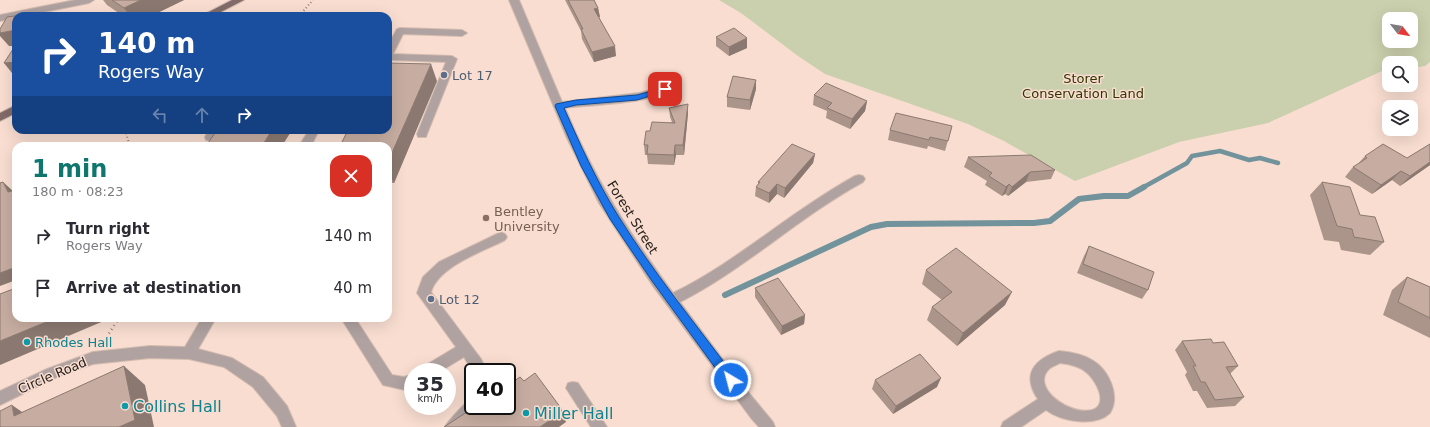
<!DOCTYPE html>
<meta charset="utf-8">
<style>
body{margin:0;font-family:"DejaVu Sans",sans-serif;background:#f2f2f3;color:#2b2b33;height:100vh;display:flex;flex-direction:column;font-size:15px;white-space:nowrap}
*{box-sizing:border-box;margin:0}
p{font-size:13px;color:#7c7c81}
.icon{flex:none;width:22px;height:22px;fill:none;stroke:currentColor;stroke-width:2;stroke-linecap:round;stroke-linejoin:round}
.map{position:relative;flex:1;overflow:hidden}
.sheet{position:absolute;left:12px;top:142px;width:380px;height:180px;display:flex;flex-direction:column;background:#fff;border-radius:12px;box-shadow:0 4px 16px #0002}
.sheet>*{flex:none}
.guide{position:absolute;left:12px;top:12px;width:380px;height:122px;border-radius:12px;box-shadow:0 4px 16px #0002;background:#1a4fa0;color:#fff;overflow:hidden}
.needle{width:26px;rotate:121deg}
.controls{position:absolute;left:1382px;top:12px;display:grid;gap:8px}
.controls a{display:grid;place-items:center;width:36px;height:36px;border-radius:8px;background:#fff;box-shadow:0 4px 16px #0002;font-size:20px}
.speed{position:absolute;left:404px;top:363px;display:flex;gap:8px;font-size:20px;font-weight:700;text-align:center}
.speed>*{display:grid;place-content:center;width:52px;height:52px;border-radius:50%;background:#fff;box-shadow:0 4px 16px #0002;line-height:1}
.speed small{font-size:10px;font-weight:400}
.speed .limit{border:2px solid #111;border-radius:6px;background:#fff;color:#111}
.pin{position:absolute;display:grid;place-items:center;width:34px;height:34px;color:#fff;margin:-17px;border-radius:8px;box-shadow:0 2px 6px #0006}
.me{position:absolute;width:44px;margin:-22px;rotate:323deg;stroke-linejoin:round;filter:drop-shadow(0 0 3px #0008)}
.turn{display:flex;align-items:center;gap:14px;height:84px;padding:0 20px;font-size:18px}
.turn .icon{width:52px;height:52px;stroke-width:2.5}
.turn b{display:block;font-size:28px;line-height:34px}
.lanes{display:flex;align-items:center;height:38px;padding:0 20px;background:#0003;justify-content:center;gap:20px;direction:ltr}
.lanes .off{opacity:.35}
.round{display:grid;place-items:center;flex:none;width:42px;height:42px;border-radius:12px;background:#f2f2f3}
.head{display:flex;align-items:center;justify-content:space-between;height:68px;padding:0 20px}
h1{font-size:24px;font-weight:700;line-height:30px;color:#0f766e}
ul{padding:0;list-style:none}
li{display:flex;align-items:center;gap:12px;height:52px;padding:0 20px}
li div{flex:1}
li b{display:block;font-size:15px}
li em{font-style:normal}
.map>svg:first-child{display:block}
</style>
<div class="map">
<svg width="1430" height="427" viewBox="0 0 1430 427">
<rect width="100%" height="100%" fill="#f8ddd0"/>
<path fill="#cacfad" fill-rule="evenodd" d="M719,0H1430V62L1425,66L1411,68V63H1389V70L1382,71L1268,123L1179,142L1075,181L1004,141L968,124L825,74L798,56L741,13ZM1389,19H1411V41H1389Z"/>
<g fill="none" stroke-linecap="round" stroke-linejoin="round">
<path stroke="#72939c" stroke-width="4.5" d="M1142,188L1187,163L1192,156L1220,151L1249,160L1260,158L1278,163"/>
<path stroke="#72939c" stroke-width="6" d="M725,295L871,227L887,224L1034,223L1050,221L1079,199L1104,196H1128L1144,187"/>
<g stroke="#d3bbaf" stroke-width="2">
<g id="minor">
<path d="M75,0H94L89,3L24,16H16V18L0,21V15Z"/>
<path d="M509,0H519L562,102L639,93L665,86L670,89C660,103 584,105 565,108C594,178 629,233 673,293C737,262 791,211 855,176L859,175L863,176L865,179L863,182C799,217 745,269 680,302L739,381L773,422L775,427H759L751,418L653,286L599,203L567,138Z"/>
<path d="M400,28L462,30L467,33L462,36L403,34L393,54L452,56L457,59L427,134L426,137H418L417,134L446,62L388,60V45L397,29Z"/>
<path d="M209,130H220C217,136 214,142 206,140L205,137Z"/>
<path d="M309,130H319L311,146H299Z"/>
<path d="M501,232L505,234L507,237L505,240C482,252 439,266 431,292L481,359L487,372H473L464,357L439,372H419L421,368L456,347L417,293L423,277L439,262Z"/>
<path d="M202,318H216L198,349L232,358L263,377L287,406L296,427H282L277,416L253,387L224,367L189,359L150,358L93,364L57,377L0,405V391L47,369L93,352L150,346L185,347Z"/>
<path d="M341,318H355L392,375L404,377L413,374V387L405,390L383,385Z"/>
<path d="M1059,351C1070,352 1082,354 1092,360C1108,369 1121,395 1110,413C1096,427 1062,422 1046,410L1021,427H1001L1003,422L1038,399C1035,395 1032,389 1031,384C1027,366 1044,356 1059,351ZM1060,363C1069,364 1079,366 1086,372C1095,379 1110,404 1092,410C1071,416 1030,388 1049,369C1052,366 1057,365 1060,363Z"/>
<path d="M573,382L578,383L607,427H591L566,388L568,383Z"/>
<path d="M473,398V406H480L464,427H445C447,422 467,400 473,398Z"/>
</g>
</g>
<g stroke="#d3bbaf" stroke-width="2">
<g id="major">
<path d="M232,0H244L213,16H201Z"/>
<path d="M16,105V113L0,121V113Z"/>
</g>
</g>
<g stroke="#948279" stroke-width="2" stroke-dasharray="1 2.5" stroke-linecap="butt">
<path d="M299,16L313,0"/>
<path d="M125,130L130,146"/>
</g>
<path stroke="#948279" stroke-width="2.5" stroke-dasharray="1 3.5" stroke-linecap="butt" d="M104,341L119,318"/>
<use href="#minor" fill="#afa2a0" fill-rule="evenodd"/>
<use href="#major" fill="#826b69" fill-rule="evenodd"/>
</g>
<g fill="#ab958a">
<path d="M103,0H184L151,16H123L107,5Z"/>
<path d="M565,0H594L598,8L600,17H599L616,56L594,62L582,39L581,31Z"/>
<path d="M716,37L747,38V48L729,56L716,46Z"/>
<path d="M756,80V89L750,110L727,107V97Z"/>
<path d="M437,81L394,183H388V146Z"/>
<path d="M814,95L867,101L865,111L850,129L826,118L827,111L813,105Z"/>
<path d="M669,108L688,113L684,155H676L674,165L648,164L647,155H645L644,145L650,131L672,122L670,117Z"/>
<path d="M952,126L945,151L928,146L927,149L888,140L890,130Z"/>
<path d="M1430,144V165L1400,186L1392,180L1372,194L1345,177L1353,167L1357,165L1365,156L1407,158Z"/>
<path d="M815,154L813,163L784,198L777,194L769,203L755,196L756,187L758,184V182Z"/>
<path d="M968,157L1055,170L1051,179L1026,182L1008,196L1005,194L1002,196L985,185L987,181L964,167Z"/>
<path d="M1322,182L1360,215L1384,242L1370,255L1341,250L1339,242L1324,240L1310,195Z"/>
<path d="M1089,246L1148,290L1142,299L1077,273L1084,256Z"/>
<path d="M926,270L1005,305L957,346L927,320L932,307L942,300L922,284Z"/>
<path d="M1407,277L1430,287V338L1383,315L1392,290Z"/>
<path d="M755,288L805,315L804,324L781,335L755,297Z"/>
<path d="M1182,341L1238,366L1230,374L1244,397L1235,406L1207,408L1197,391H1193L1185,375L1187,372L1175,350Z"/>
<path d="M875,380L937,387L893,414L872,389Z"/>
</g>
<g fill="#8b7971">
<path d="M141,0H184L151,16H130L124,8Z"/>
<path d="M598,8L600,17L595,18L594,9Z"/>
<path d="M16,30V46H9L0,36V33Z"/>
<path d="M747,38V48L729,56V47Z"/>
<path d="M615,46L616,56L594,62L592,52Z"/>
<path d="M16,62V72L12,73L4,63Z"/>
<path d="M431,64L437,81L394,183L388,171V162Z"/>
<path d="M756,80V89L750,110V100Z"/>
<path d="M867,101L865,111L850,129L852,119Z"/>
<path d="M688,104V113L684,155L683,145Z"/>
<path d="M272,130H292L282,146H262Z"/>
<path d="M675,145L676,155L674,165V155Z"/>
<path d="M815,154L813,163L784,198L785,188Z"/>
<path d="M1430,162V165L1400,186L1410,176Z"/>
<path d="M1401,171L1392,180L1372,194L1381,185Z"/>
<path d="M1030,172L1026,182L1008,196L1012,187Z"/>
<path d="M3,182L13,191L8,192Z"/>
<path d="M777,184V194L769,203V193Z"/>
<path d="M1009,184L1005,194L1002,196L1006,187Z"/>
<path d="M16,267V280L0,286V273Z"/>
<path d="M1012,292L1005,305L957,346L963,333Z"/>
<path d="M805,315L804,324L781,335L782,326Z"/>
<path d="M56,318H106V320L0,365V341Z"/>
<path d="M124,366L145,385L154,427H119Z"/>
<path d="M941,378L937,387L893,414L896,406Z"/>
<path d="M12,405L38,423L14,416Z"/>
<path d="M561,408L566,422L559,427H540L549,416Z"/>
</g>
<g fill="#c7ada1" stroke="#8b7971">
<path d="M112,0H141L124,8Z"/>
<path d="M568,0H594L598,8L594,9L615,46L592,52L581,29H583Z"/>
<path d="M30,14L29,16H16V30L0,33V29L7,17Z"/>
<path d="M734,28L747,38L729,47L716,37Z"/>
<path d="M15,46H16V62L4,63Z"/>
<path d="M388,63L431,64L388,162V146H340L348,130H388Z"/>
<path d="M733,76L756,80L750,100L727,97Z"/>
<path d="M826,83L867,101L852,119L827,108L832,103L814,95Z"/>
<path d="M688,104L683,145H675L674,155L647,154L648,145H644L646,131H650L652,122L675,123L669,108Z"/>
<path d="M896,113L952,126L948,141L930,137L929,140L890,130Z"/>
<path d="M217,130H272L262,146H206Z"/>
<path d="M792,144L815,154L785,188L777,184L769,193L756,187L760,182H758Z"/>
<path d="M1383,144L1407,158L1430,144V162L1410,176L1401,171L1381,185L1353,167L1367,158L1365,156Z"/>
<path d="M1031,155L1055,170L1030,172L1012,187L1009,184L1006,187L989,176L992,173L968,157Z"/>
<path d="M3,182L8,192L16,190V267L0,273V183Z"/>
<path d="M1322,182L1350,187L1360,215L1375,217L1384,242L1354,237L1352,229L1337,226Z"/>
<path d="M1089,246L1154,272L1148,290L1083,264Z"/>
<path d="M956,248L1012,292L963,333L932,307L952,292L926,270Z"/>
<path d="M1407,277L1430,287V318L1398,302Z"/>
<path d="M778,278L805,315L782,326L755,288Z"/>
<path d="M16,288V318H56L0,341V294Z"/>
<path d="M1211,339L1213,343L1224,342L1238,366L1226,367L1244,397L1215,400L1205,382H1201L1193,366H1196L1182,341Z"/>
<path d="M920,354L941,378L896,406L875,380Z"/>
<path d="M124,366L135,420L119,427H0V411L12,405L14,416Z"/>
<path d="M535,373L561,408L549,416L552,419L540,427H444L476,406H507V386L520,377L524,381Z"/>
</g>
<path fill="#1a73e8" stroke="#114b97" d="M665,87L669,89L667,91L637,100L576,105L564,108C580,144 596,180 617,214C652,271 695,323 735,377L736,380L735,384L731,385L727,384L652,281L610,219L581,166L555,106L556,104L576,100L637,95Z"/>
<g fill="#5c6f8a" stroke="#f8ddd0" stroke-width="1.5">
<circle cx="444" cy="75" r="4"/>
<circle cx="431" cy="299" r="4"/>
</g>
<circle fill="#8d6e63" stroke="#f8ddd0" stroke-width="1.5" cx="486" cy="218" r="4"/>
<g fill="#0f9aa8" stroke="#f8ddd0" stroke-width="1.5">
<circle cx="27" cy="342" r="4"/>
<circle cx="125" cy="406" r="4"/>
<circle cx="526" cy="413" r="4"/>
</g>
<g text-anchor="middle" stroke-width="3" stroke-linejoin="round" paint-order="stroke">
<g font-size="13" fill="#4e5e75" stroke="#f8ddd0" text-anchor="start">
<text x="452" y="80">Lot 17</text>
<text x="439" y="304">Lot 12</text>
</g>
<g font-size="13" fill="#323601" stroke="#f8ddd0">
<text x="1083" y="83">Storer<tspan x="1083" dy="15">Conservation Land</tspan></text>
</g>
<g font-size="13" fill="#785e54" stroke="#f8ddd0" text-anchor="start">
<text x="494" y="216">Bentley<tspan x="494" dy="15">University</tspan></text>
</g>
<g font-size="13" fill="#29201b" stroke="#f8ddd0">
<text transform="translate(633 217) rotate(58)" y="5">Forest Street</text>
<text transform="translate(52 375) rotate(-23)" y="5">Circle Road</text>
</g>
<g font-size="13" fill="#0d838f" stroke="#f8ddd0" text-anchor="start">
<text x="35" y="347">Rhodes Hall</text>
</g>
<g font-size="16" fill="#0d838f" stroke="#f8ddd0" text-anchor="start">
<text x="133" y="412">Collins Hall</text>
<text x="534" y="419">Miller Hall</text>
</g>
</g>
</svg>
<div class="controls">
<a><svg class="needle" viewBox="-14 -14 28 28"><path d="M0-13l5 13h-10z" fill="#e53935"/><path d="M0 13l5-13h-10z" fill="#7c7c81"/></svg></a>
<a><svg class="icon" aria-label="search" viewBox="0 0 24 24"><circle cx="10" cy="10" r="6"/><path d="M15 15l6 6"/></svg></a>
<a><svg class="icon" aria-label="layers" viewBox="0 0 24 24"><path d="M12 4l9 5-9 5-9-5zM3 14l9 5 9-5"/></svg></a>
</div>
<div class="speed"><div>35<small>km/h</small></div><div class="limit">40</div></div>
<div class="pin" style="left:665px;top:89px;background:#d93025"><svg class="icon" aria-label="arrive" viewBox="0 0 24 24"><path d="M6 21V4h12l-3 4 3 4H6"/></svg></div>
<svg class="me" style="left:731px;top:380px" viewBox="-20 -20 40 40"><circle r="17" fill="#1a73e8" stroke="#fff" stroke-width="3"/><path d="M0-11L8 9 0 5-8 9z" fill="#fff"/></svg>
<div class="guide">
<div class="turn"><svg class="icon" aria-label="right" viewBox="0 0 24 24"><path d="M7 20v-9h11M14 6l5 5-5 5"/></svg><div><b>140 m</b>Rogers Way</div></div>
<div class="lanes"><svg class="icon off" aria-label="left" viewBox="0 0 24 24"><path d="M17 20v-9H6M10 6l-5 5 5 5"/></svg><svg class="icon off" aria-label="ahead" viewBox="0 0 24 24"><path d="M12 20V5M6 11l6-6 6 6"/></svg><svg class="icon" aria-label="right" viewBox="0 0 24 24"><path d="M7 20v-9h11M14 6l5 5-5 5"/></svg></div>
</div>
<section class="sheet">
<div class="head"><div><h1>1 min</h1><p>180 m · 08:23</p></div><a class="round" style="background:#d93025;color:#fff"><svg class="icon" aria-label="close" viewBox="0 0 24 24"><path d="M6 6l12 12M18 6L6 18"/></svg></a></div>
<ul>
<li><svg class="icon" aria-label="right" viewBox="0 0 24 24"><path d="M7 20v-9h11M14 6l5 5-5 5"/></svg><div><b>Turn right</b><p>Rogers Way</p></div><em>140 m</em></li>
<li><svg class="icon" aria-label="arrive" viewBox="0 0 24 24"><path d="M6 21V4h12l-3 4 3 4H6"/></svg><div><b>Arrive at destination</b></div><em>40 m</em></li>
</ul>
</section>
</div>
